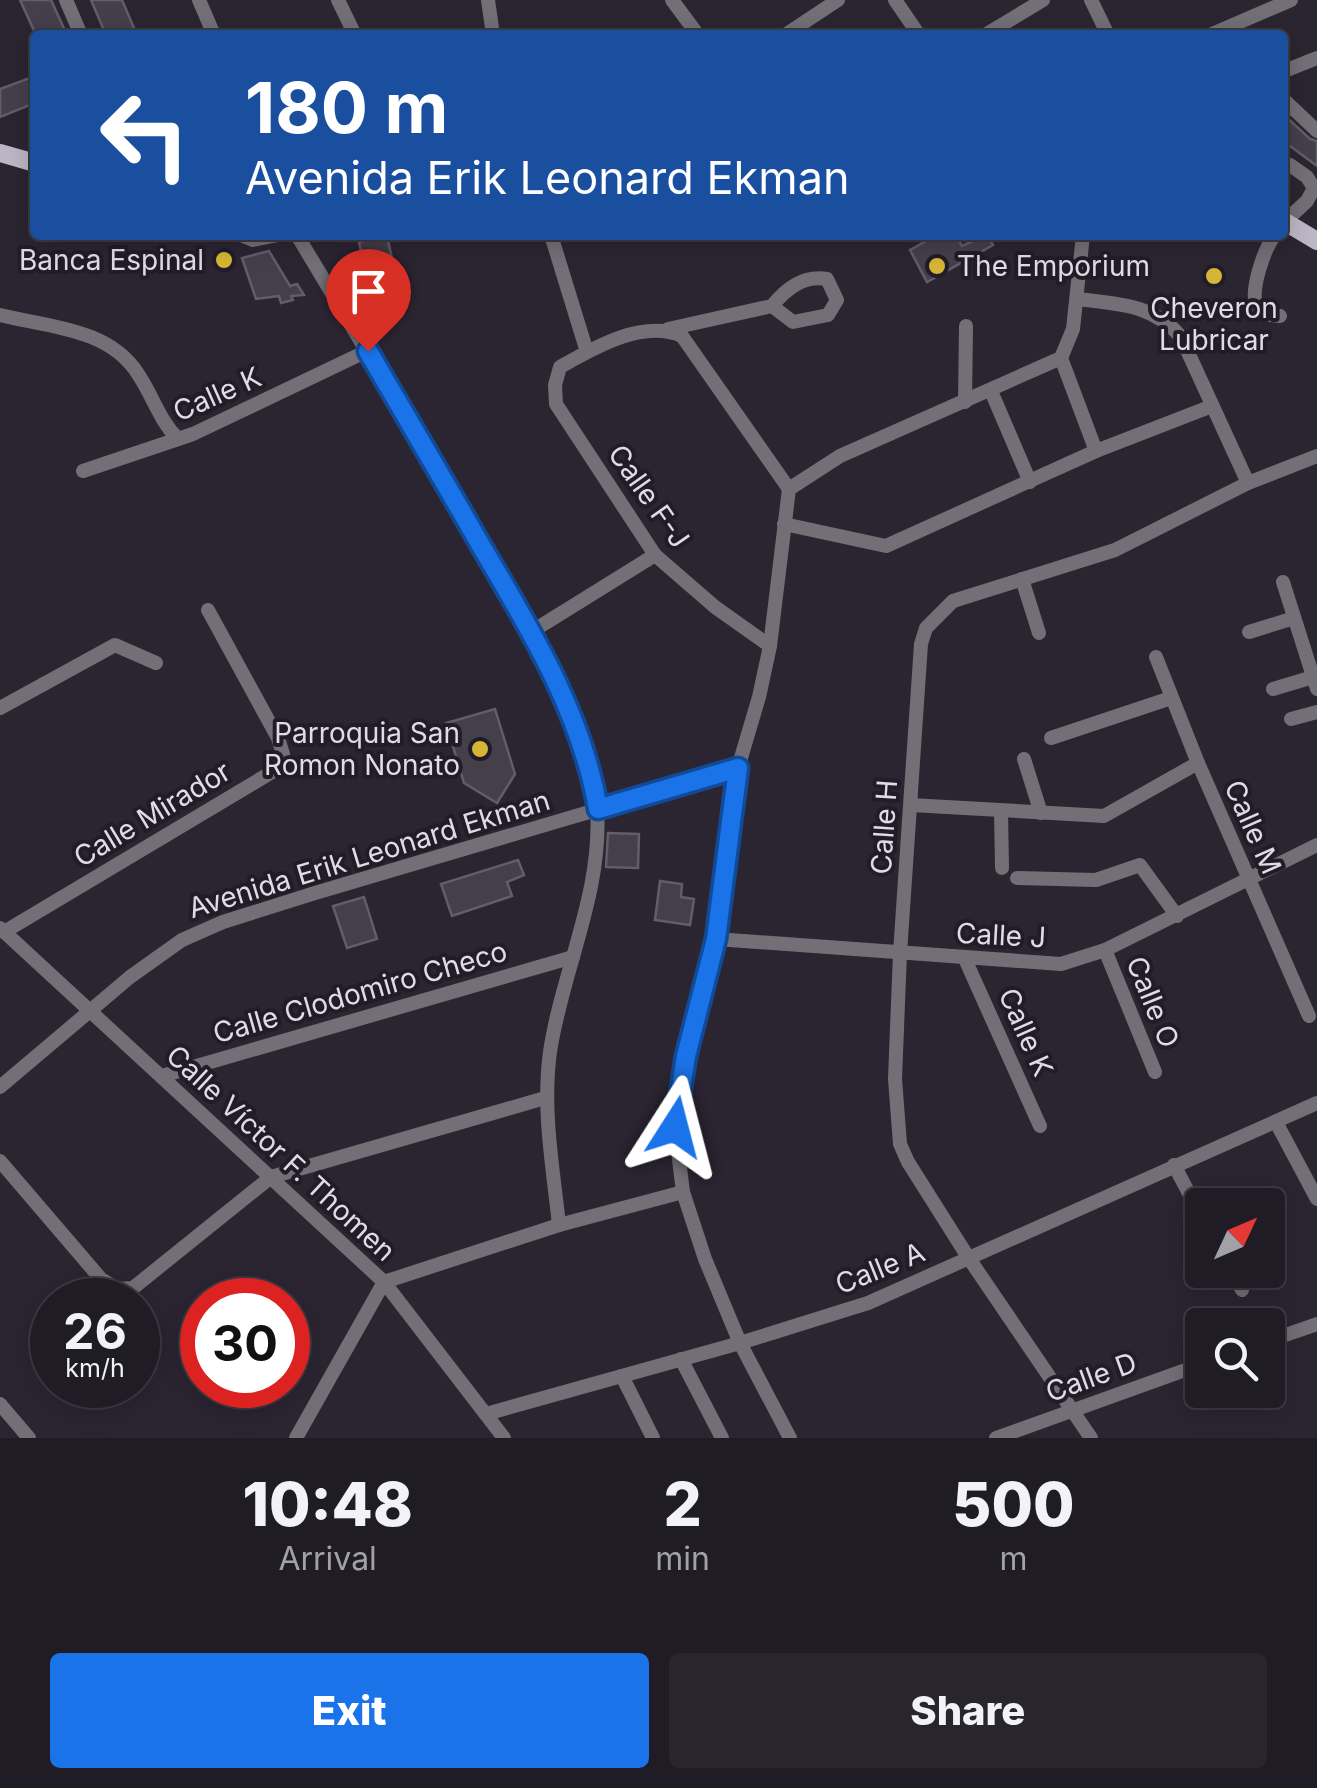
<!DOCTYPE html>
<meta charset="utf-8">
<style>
body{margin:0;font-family:Inter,sans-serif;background:#28252e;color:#f1f3f6;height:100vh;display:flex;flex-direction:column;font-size:38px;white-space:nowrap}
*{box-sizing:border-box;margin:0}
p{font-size:32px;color:#a2a1a7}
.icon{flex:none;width:55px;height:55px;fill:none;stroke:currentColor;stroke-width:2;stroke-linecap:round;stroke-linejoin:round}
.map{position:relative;height:1438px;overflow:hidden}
.drawer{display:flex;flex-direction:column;background:#201c26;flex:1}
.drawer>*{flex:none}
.banner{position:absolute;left:30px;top:30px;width:1258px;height:210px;border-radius:10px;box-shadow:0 5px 25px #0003,0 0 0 2px #3d3a43;background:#1a4fa0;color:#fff;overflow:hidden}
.needle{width:65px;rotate:46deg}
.buttons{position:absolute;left:1185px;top:1188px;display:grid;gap:20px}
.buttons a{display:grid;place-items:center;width:100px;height:100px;border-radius:10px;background:#201c26;box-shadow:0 5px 25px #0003,0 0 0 2px #3d3a43;font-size:50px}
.speed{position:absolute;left:30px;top:1278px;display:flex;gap:20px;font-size:50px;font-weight:700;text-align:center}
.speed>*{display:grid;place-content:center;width:130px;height:130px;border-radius:50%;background:#201c26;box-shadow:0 5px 25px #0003,0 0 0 2px #3d3a43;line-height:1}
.speed small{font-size:25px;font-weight:400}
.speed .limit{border:15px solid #d22;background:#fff;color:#111}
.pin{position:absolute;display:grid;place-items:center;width:85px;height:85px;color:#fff;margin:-102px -42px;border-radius:50% 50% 50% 0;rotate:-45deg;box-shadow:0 0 10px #0007}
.pin .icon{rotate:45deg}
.me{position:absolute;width:110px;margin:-55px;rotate:9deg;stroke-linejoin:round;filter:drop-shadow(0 0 8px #0008)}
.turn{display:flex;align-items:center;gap:35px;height:210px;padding:0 50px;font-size:45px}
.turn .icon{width:130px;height:130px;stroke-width:2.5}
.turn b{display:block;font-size:70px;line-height:85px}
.eta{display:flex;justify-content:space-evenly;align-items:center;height:170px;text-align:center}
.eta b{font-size:60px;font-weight:800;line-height:70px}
.button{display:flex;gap:20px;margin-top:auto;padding:20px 50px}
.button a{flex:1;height:115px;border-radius:10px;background:#1a73e8;color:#fff;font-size:40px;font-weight:800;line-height:115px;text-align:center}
.button a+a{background:#28252e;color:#f1f3f6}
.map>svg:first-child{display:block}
</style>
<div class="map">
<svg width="1317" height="1438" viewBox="0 0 1317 1438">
<rect width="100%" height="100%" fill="#2b2532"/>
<g fill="#453f4c" stroke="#625c6b" stroke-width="2.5">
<path d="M20,0H51L67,35H36Z"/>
<path d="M91,0H122L137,35H106Z"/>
<path d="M35,76V103L0,117V89Z"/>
<path d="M1282,113L1310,139L1317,141V166L1282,140Z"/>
<path d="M937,235H956L962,246L987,235L993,245L927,282L910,250Z"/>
<path d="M387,236L393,263L365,269L359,242Z"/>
<path d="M269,251L290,286L297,284L304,295L291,296L293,300L281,303L279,296L256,299L242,258Z"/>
<path d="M495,709L515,774L497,803L464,783L446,723Z"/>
<path d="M608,833L639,834L638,868L606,867Z"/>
<path d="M518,860L524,875L507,882L512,896L452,916L441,884Z"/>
<path d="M660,881L682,884L681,897L694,899L690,925L655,920Z"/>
<path d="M364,897L377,939L347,948L333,906Z"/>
</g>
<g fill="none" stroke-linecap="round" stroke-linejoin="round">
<g stroke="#727076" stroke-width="14">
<path d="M66,0L81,35"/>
<path d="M199,0L214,35"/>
<path d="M338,0L355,35"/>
<path d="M488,0L493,35"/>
<path d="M672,0L698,35"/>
<path d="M895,0L919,35"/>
<path d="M1091,0L1108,35"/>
<path d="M785,35L838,0"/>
<path d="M985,35L1043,0"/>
<path d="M1210,35L1291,0"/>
<path d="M1282,72L1317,58"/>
<path d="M1282,98L1317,131"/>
<path d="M1282,169L1290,165L1307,177L1314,188L1307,201L1282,224"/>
<path d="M241,235L253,240L278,235"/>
<path d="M297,235C354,330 411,425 467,521C511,596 592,722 597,808C603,892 562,971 550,1052C542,1110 553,1167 559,1225"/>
<path d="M551,235L587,352"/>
<path d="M1275,235C1265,247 1249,291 1257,307C1261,316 1272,315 1280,316"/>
<path d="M1077,299C1118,304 1153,304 1181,337L1248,483"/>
<path d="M0,315C48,327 109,328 138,374C153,396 159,420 178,439"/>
<path d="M668,329L772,306L793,322L828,315L837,300L827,279C803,275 786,289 772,306"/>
<path d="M1061,358L1096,451"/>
<path d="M991,391L1030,482"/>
<path d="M965,402L966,326"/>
<path d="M83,471L193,434L367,351"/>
<path d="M784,524L886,546L1096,451L1212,406"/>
<path d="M1022,579L1039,633"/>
<path d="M1283,582L1317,689"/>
<path d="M531,632L655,555"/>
<path d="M1249,632L1294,618"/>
<path d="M770,646L715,607L655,555L556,404L555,385L560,367C595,347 643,319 682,336L789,489"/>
<path d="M1156,657L1198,763L1309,1016"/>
<path d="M1273,689L1313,677"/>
<path d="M0,708L115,645L156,663"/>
<path d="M1291,719L1317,712"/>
<path d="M1051,738L1171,698"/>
<path d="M1024,759L1041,813"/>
<path d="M911,805L1104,816L1198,763"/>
<path d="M1001,811L1002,868"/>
<path d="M1017,878L1096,880L1140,865L1177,916"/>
<path d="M0,928L384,1282L504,1438"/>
<path d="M4,932L272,772L283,754L278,738L208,610"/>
<path d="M716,939L1061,964L1105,950L1317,845"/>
<path d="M1105,950L1155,1072"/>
<path d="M965,959L1040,1126"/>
<path d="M162,1076L573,957"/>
<path d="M0,1087L130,977L182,940L223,922L315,893L738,768"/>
<path d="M1276,1122L1317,1199"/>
<path d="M0,1161L101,1279L117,1289L133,1288L271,1177L545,1098"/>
<path d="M1174,1165L1202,1218"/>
<path d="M1231,1270L1242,1290"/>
<path d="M1268,1341L1317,1324"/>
<path d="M681,1359L722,1438"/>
<path d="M622,1376L653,1438"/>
<path d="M0,1404L29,1438"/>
<path d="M486,1414L740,1343L868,1303L1317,1103"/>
<path d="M296,1438L384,1282L559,1225L683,1192"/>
<path d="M790,1438L740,1343L705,1259L683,1192L675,1127L686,1056L716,939L738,768L759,697L770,646L789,489L840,456L1061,358L1073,329L1083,235"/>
<path d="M996,1438L1202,1364"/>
<path d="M1091,1438L968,1257L908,1162L900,1144L895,1079L900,953L921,644L926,628L953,601L1115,550L1248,483L1317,456"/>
</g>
<g stroke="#bdb7c5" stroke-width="18">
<path d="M0,153L35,163"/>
<path d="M1282,220L1317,241"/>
</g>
</g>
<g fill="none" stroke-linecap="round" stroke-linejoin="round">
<g stroke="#114b97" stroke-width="25">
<path id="route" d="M368,351C405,415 443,479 480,544C529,627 582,713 598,809L738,768L716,939L686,1056L675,1127"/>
</g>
<use href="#route" stroke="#1a73e8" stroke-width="18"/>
</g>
<g fill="#d5b535" stroke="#211c28" stroke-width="4">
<circle cx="224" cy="260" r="10"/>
<circle cx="937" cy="266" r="10"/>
<circle cx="1214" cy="276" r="10"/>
<circle cx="480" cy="749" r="10"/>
</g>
<g text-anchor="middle" stroke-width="8" stroke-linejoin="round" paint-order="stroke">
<g font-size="28" fill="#e0dce5" stroke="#211c28" text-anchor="end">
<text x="204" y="270">Banca Espinal</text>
<text x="957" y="276" text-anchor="start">The Emporium</text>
<text x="1214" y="318" text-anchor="middle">Cheveron<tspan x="1214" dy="32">Lubricar</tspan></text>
<text x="460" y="743">Parroquia San<tspan x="460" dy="32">Romon Nonato</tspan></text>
</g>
<g font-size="28" fill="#e0dce5" stroke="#211c28">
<text transform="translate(217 394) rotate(-24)" y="10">Calle K</text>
<text transform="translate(649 496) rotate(55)" y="10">Calle F-J</text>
<text transform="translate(152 814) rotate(-31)" y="10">Calle Mirador</text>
<text transform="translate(884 827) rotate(-86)" y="10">Calle H</text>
<text transform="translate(1253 827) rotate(66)" y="10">Calle M</text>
<text transform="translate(369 854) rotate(-17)" y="10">Avenida Erik Leonard Ekman</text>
<text transform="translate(1001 935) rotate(3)" y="10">Calle J</text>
<text transform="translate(360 992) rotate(-16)" y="10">Calle Clodomiro Checo</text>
<text transform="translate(1153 1002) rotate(68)" y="10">Calle O</text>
<text transform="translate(1026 1032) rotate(66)" y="10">Calle K</text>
<text transform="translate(281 1153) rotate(43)" y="10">Calle Víctor F. Thomen</text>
<text transform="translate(880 1268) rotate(-22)" y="10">Calle A</text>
<text transform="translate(1091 1377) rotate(-20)" y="10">Calle D</text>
</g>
</g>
</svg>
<div class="buttons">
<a><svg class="needle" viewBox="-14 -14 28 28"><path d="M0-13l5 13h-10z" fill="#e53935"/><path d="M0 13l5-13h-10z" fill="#a2a1a7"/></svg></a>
<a><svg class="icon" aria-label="search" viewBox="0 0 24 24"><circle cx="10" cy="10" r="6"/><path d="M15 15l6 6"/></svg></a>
</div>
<div class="speed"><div>26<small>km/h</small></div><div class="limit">30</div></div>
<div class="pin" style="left:368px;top:351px;background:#d93025"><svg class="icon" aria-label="arrive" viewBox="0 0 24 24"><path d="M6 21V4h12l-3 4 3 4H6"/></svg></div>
<svg class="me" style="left:675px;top:1127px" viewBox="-20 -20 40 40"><path d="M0-17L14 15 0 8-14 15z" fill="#1a73e8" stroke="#fff" stroke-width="4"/></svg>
<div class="banner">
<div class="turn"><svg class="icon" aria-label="left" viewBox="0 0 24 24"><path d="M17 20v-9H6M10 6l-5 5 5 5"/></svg><div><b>180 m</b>Avenida Erik Leonard Ekman</div></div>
</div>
</div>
<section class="drawer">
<div class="eta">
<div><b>10:48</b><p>Arrival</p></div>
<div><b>2</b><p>min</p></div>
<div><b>500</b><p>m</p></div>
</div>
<div class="button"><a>Exit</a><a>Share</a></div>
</section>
